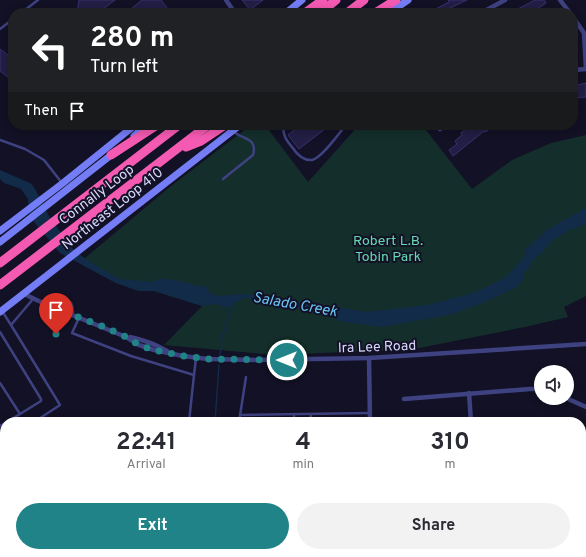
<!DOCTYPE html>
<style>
body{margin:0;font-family:Overpass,sans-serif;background:#f2f2f3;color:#2b2b33;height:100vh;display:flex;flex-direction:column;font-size:15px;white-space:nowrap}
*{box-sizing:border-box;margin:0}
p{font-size:13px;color:#7c7c81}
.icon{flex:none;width:22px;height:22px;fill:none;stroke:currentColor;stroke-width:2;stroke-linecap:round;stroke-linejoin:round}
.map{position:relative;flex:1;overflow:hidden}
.drawer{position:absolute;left:0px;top:417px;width:586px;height:140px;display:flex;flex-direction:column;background:#fff;border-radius:16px 16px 0 0;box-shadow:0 2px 10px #0003}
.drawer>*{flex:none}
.guide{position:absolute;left:8px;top:8px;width:570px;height:122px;border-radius:16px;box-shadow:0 2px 10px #0003;background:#202124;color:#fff;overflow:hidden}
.fabs{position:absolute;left:534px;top:365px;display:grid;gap:8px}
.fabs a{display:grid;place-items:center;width:40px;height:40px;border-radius:50%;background:#fff;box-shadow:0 2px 10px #0003;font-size:20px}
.pin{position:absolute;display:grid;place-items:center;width:34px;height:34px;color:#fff;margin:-41px -17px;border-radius:50% 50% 50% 0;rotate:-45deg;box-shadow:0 0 4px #0007}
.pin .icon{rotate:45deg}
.me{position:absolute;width:44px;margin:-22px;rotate:270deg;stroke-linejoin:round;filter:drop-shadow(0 0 3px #0008)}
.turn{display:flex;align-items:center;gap:14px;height:84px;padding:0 16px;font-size:18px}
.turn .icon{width:52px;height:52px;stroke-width:2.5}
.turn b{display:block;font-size:28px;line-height:34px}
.then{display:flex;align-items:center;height:38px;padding:0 16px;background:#0003;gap:8px;font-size:15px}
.eta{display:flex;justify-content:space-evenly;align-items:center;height:68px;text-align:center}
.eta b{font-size:24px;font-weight:700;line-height:28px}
.primary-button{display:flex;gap:8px;margin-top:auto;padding:8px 16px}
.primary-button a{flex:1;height:46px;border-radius:24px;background:#1f8388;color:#fff;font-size:16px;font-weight:700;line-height:46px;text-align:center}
.primary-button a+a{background:#f2f2f3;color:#2b2b33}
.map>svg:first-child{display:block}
</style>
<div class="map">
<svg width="586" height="557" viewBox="0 0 586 557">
<rect width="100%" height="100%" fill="#121125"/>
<g fill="#142f2b">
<path d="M251,125H265L308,182L359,125H422L472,189L512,160L551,143L586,135V296L564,307L568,317L525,327L414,349L275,355L164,345L202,306L154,291H139L116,283L79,263L171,186Z"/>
<path d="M5,537V552H60L61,557H4L1,538Z"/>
</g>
<path fill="#122b48" d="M0,170L30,183L34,187L49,216L72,248L87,260L119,279L151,282L160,279H168L188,283L192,285L209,287L208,290L210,293L217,296L247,294L274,299L325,307L352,317L360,319L387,318L410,315L425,308L459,304L472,300L510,283L517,277V268L519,262L524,258L526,249L548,229L586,208V224L567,231L561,236V232L547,238L534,260L530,261L529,265L525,269L522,281L515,288L483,303L449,315L381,327L339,321L325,313L256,301L244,297L228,308L216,304L202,306L154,291H139L116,283L60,253L30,217L28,199L21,189L4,183L0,179Z"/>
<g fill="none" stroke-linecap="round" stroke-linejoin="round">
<g stroke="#122b48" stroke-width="1.5">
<path d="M220,355L222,338L233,303"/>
<path d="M215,422L219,365"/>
<path d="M0,508L5,507"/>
</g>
<g stroke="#122b48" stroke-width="10">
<path d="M536,251L549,237L560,230"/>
<path d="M328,311L366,317L428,310L477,297L508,282L526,263"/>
</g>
</g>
<g fill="#221e45" stroke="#38316f">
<path d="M79,0H115L98,13H77Z"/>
<path d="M142,0H161L171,13H126Z"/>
<path d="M242,0H263L250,10Z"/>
<path d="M448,0H467L448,9L450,13H428L449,2Z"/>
<path d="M535,0H544L546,3L531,13H510Z"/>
<path d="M0,49L13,59V81L0,71Z"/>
<path d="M586,83V97L574,98L573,86Z"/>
<path d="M301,125H330L299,149L288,135Z"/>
<path d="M471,125H496L485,132L484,131L453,156L449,150L457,144L455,141L462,135L461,133Z"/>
<path d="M76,552H102L106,557H80Z"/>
<path d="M342,552H423L412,557H353Z"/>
</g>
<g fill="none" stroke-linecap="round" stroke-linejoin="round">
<g stroke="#3f4281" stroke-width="2.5">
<path d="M21,13L38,0"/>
<path d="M0,29L13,19"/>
<path d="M284,125C282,134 286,140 292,147C296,153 303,161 312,160C322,158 339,133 346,125"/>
<path d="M0,140L25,149L44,160L62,183"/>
<path d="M223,179L253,155C258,137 242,140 233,131"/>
<path d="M51,306L57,299L61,296C72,302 73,303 73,315"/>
<path d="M2,311L11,325L33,299"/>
<path d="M79,318L72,333L131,356L194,375L189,422"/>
<path d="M11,325L60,405L34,422"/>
<path d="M0,332L41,399V401L7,422"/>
<path d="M56,334L65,312"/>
<path d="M194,375L196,358"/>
<path d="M0,383L20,414"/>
<path d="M294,414V422"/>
<path d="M240,415L370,413"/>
<path d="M239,422L246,377"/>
<path d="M310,422L311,414"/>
<path d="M0,426L5,423"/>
<path d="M65,552L66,557"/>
<path d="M144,552L148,557"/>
<path d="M237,552L241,557"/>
<path d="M320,557L321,552"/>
<path d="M438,557L440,552"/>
<path d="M455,557L456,552"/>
</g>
<g stroke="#3f4281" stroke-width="4.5">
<path d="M226,0L235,13"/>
<path d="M560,0L570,13"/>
<path d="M481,13L505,0"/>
<path d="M573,17L584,33L586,69"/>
<path d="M573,70L586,69"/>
<path d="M440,129L445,125"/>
<path d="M24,294L43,303L126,337L139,345L154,350L183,356L208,359L256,360L369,358L586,344"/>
<path d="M130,337C144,340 155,344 167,351"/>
<path d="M369,358L370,422"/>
<path d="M469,393L471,422"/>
<path d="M566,398L586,407"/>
<path d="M404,399L530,389H541"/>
<path d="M581,532L586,533"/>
<path d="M497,552L502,557"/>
<path d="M569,557L570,552"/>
</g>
<g stroke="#747df6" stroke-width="7">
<path d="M286,13L302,0"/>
<path d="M389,13L408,0"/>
<path d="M134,136L146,125"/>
<path d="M0,231L63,183L135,125"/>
<path d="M0,242L115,152"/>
<path d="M0,312L240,125"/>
</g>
<g stroke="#f55ab2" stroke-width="9">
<path d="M305,13L323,0"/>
<path d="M320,13L336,0"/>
<path d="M347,13L364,0"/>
<path d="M375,13L396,0"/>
<path d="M186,147L201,141L225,125"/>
<path d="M111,155L157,125"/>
<path d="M0,263L179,125"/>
<path d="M0,285L208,125"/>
</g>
</g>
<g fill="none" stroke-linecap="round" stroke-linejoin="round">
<path stroke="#1f8388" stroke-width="7" stroke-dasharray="0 12.6" d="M56,334L65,312L102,326L126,337L139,345L154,350L184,356L208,359L287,360"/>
</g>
<g text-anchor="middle" stroke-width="4" stroke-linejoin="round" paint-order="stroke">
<g font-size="14" fill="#d8d7fd" stroke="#121125">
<text transform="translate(96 194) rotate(-37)" y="5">Connally Loop</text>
<text transform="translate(112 208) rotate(-38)" y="5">Northeast Loop 410</text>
<text transform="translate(377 346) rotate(-2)" y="5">Ira Lee Road</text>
</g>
<g font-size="14" fill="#67d9b2" stroke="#121125">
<text x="388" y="245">Robert L.B.<tspan x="388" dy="16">Tobin Park</tspan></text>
</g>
<g font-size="15" font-style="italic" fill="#6cc3f6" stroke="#121125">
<text transform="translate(295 304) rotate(10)" y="5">Salado Creek</text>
</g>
</g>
</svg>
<div class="fabs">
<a><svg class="icon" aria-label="sound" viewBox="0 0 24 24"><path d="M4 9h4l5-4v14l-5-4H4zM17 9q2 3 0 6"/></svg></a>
</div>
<div class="pin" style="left:56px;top:334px;background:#d93025"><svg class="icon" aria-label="arrive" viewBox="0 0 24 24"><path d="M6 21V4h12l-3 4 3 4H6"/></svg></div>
<svg class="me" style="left:287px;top:360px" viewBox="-20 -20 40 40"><circle r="17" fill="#1f8388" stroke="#fff" stroke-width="3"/><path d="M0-11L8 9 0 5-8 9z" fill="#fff"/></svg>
<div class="guide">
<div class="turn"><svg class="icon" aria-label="left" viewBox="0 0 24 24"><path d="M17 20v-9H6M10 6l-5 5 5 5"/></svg><div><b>280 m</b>Turn left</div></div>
<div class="then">Then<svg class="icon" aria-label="arrive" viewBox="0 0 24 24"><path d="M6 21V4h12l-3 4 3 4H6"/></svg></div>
</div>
<section class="drawer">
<div class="eta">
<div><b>22:41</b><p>Arrival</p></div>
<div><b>4</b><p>min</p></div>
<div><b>310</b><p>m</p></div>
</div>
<div class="primary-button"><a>Exit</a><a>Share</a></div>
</section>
</div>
